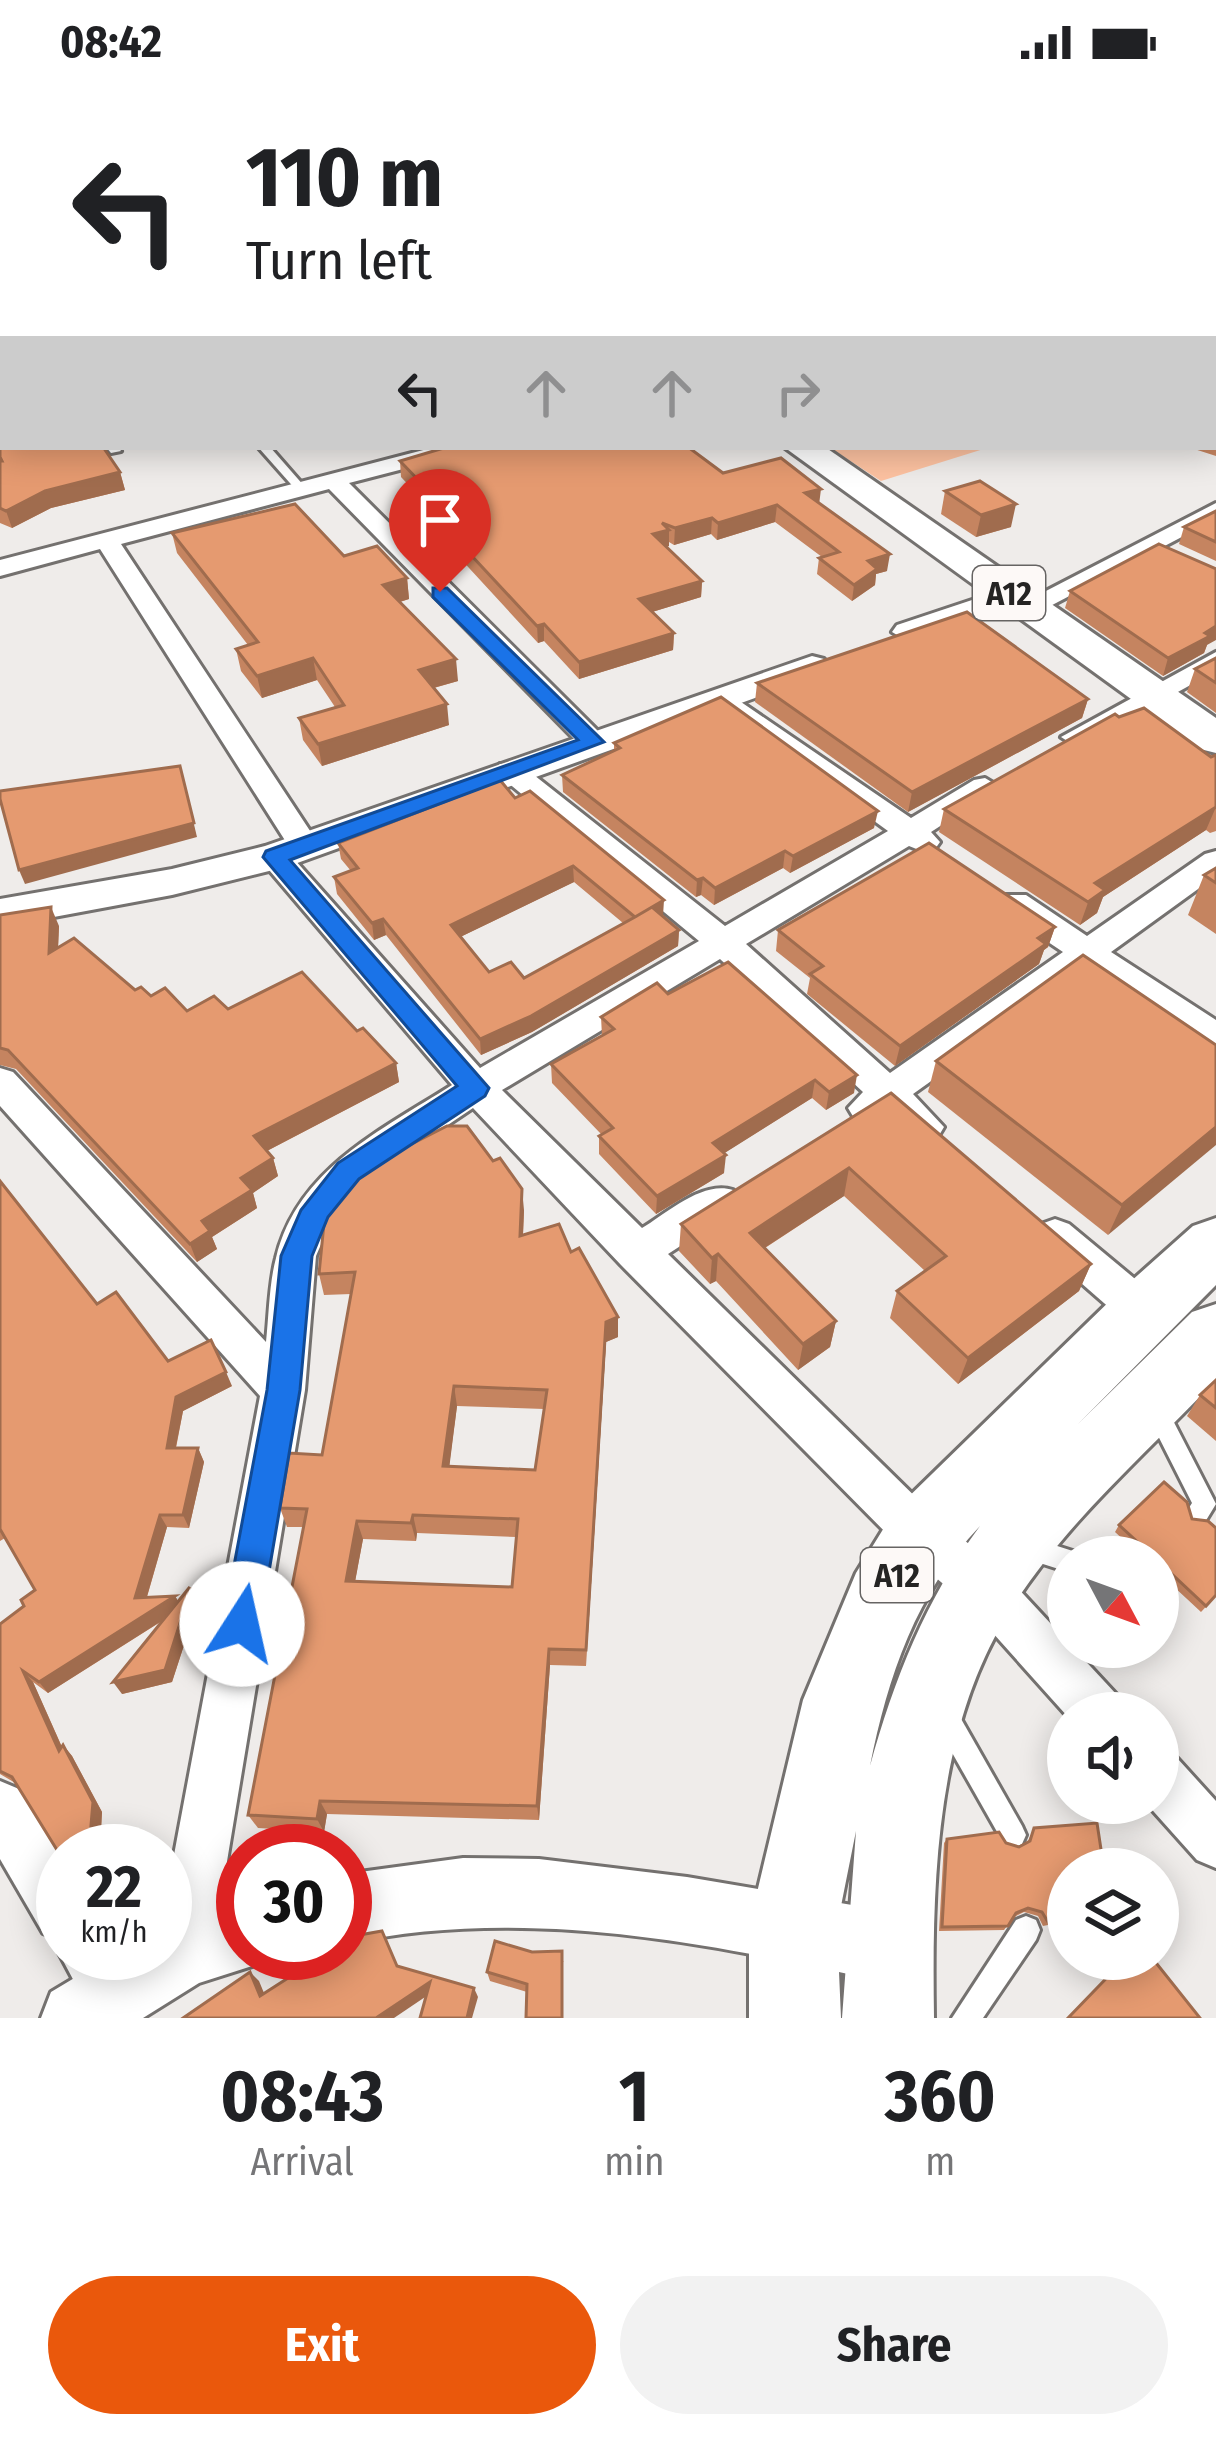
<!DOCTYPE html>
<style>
body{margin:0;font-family:"Fira Sans Condensed",sans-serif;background:#f2f2f2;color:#202124;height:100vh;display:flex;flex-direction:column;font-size:45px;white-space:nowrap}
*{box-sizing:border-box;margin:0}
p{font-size:39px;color:#757577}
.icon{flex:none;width:66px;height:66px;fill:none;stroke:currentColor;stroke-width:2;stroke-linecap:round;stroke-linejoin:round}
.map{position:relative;height:1934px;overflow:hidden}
.details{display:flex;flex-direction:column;background:#fff;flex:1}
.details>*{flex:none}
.top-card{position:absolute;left:0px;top:0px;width:1218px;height:366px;box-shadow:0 6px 30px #0003;background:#fff;color:#202124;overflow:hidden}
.needle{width:78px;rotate:131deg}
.controls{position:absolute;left:1047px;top:1452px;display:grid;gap:24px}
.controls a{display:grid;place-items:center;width:132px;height:132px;border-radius:50%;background:#fff;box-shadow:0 6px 30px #0003;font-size:60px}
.speed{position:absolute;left:36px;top:1740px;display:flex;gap:24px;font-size:60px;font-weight:700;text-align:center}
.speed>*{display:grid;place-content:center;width:156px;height:156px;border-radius:50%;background:#fff;box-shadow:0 6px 30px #0003;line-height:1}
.speed small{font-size:30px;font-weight:400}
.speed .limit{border:18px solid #d22;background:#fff;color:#111}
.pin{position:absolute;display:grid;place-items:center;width:102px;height:102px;color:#fff;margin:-123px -51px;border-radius:50% 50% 50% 0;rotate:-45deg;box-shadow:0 0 12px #0007}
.pin .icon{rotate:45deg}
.me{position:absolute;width:132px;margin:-66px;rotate:10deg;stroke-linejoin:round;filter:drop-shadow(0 0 9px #0008)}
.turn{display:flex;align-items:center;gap:42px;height:252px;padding:0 48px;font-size:54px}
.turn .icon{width:156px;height:156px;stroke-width:2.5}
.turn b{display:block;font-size:84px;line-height:102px}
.lanes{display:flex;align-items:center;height:114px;padding:0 48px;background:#0003;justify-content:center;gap:60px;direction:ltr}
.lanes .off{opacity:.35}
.eta{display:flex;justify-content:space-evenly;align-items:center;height:204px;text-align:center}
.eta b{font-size:72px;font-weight:700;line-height:84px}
.button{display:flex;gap:24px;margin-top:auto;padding:24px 48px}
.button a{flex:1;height:138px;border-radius:72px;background:#ea580c;color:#fff;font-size:48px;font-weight:700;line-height:138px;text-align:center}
.button a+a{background:#f2f2f2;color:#202124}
.status{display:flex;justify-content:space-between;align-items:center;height:84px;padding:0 60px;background:#fff;direction:ltr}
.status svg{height:33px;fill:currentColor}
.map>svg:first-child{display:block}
</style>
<div class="status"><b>08:42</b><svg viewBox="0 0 49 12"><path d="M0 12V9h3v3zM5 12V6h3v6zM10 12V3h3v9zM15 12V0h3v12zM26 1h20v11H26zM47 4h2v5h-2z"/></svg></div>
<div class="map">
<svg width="1216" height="1934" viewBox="0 0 1216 1934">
<rect width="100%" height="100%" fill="#efecea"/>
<path fill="#fdc2a1" d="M829,363H990L881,397Z"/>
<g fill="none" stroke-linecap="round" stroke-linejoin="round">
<g stroke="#74716f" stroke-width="6">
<g id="service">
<path d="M277,0H286L289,3H280Z"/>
<path d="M106,363H118L121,367L111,369Z"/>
<path d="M258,363H270L305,403V407H297Z"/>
<path d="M1155,1314L1163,1317L1216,1420L1205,1438L1197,1441L1189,1438L1185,1430L1192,1419L1144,1324L1147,1317Z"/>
<path d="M1029,1453L1076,1468L1079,1473H1068V1488L1021,1473L1017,1465L1021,1457Z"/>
<path d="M947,1622L956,1626L1022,1742L1026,1751L1022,1760L1013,1764L1004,1760L938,1644L934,1635L938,1626Z"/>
<path d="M1026,1832L1036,1836L1040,1846L1036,1856L983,1934H952L1016,1836Z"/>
</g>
</g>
<g stroke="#74716f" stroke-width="6">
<g id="minor">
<rect x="0" y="11" width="3" height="8"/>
<path d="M0,104L3,105V123L0,122Z"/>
<path d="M435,363H472L469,368L349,399L603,652L608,658L603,664H583L329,405L121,460L320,762L315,769H293L100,465L0,492V476Z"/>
<path d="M1216,419V435L1037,529H1019L1015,523Z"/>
<path d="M1216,568V587L1085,659L1075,662L1061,653Z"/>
<path d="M722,605L911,734L974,696L985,694L1000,703L931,748L940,758L935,765L924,768L909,762L746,860L890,989L1063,868L1002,827L998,819L1002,811H1026L1087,852L1205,770L1216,767V792L1111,868L1216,936V967L1088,885L913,1010L944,1043L938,1053C914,1061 903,1045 886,1030L867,1038L854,1034L848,1024L863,1008L720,875L502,1006L642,1144C667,1129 703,1096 733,1106L739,1117L733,1128L668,1170L938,1435L1000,1485L1117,1611L1124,1629L1068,1633L966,1519L904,1467L621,1181L473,1024L363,1098L332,1135L316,1172L305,1306L212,1868L204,1888L184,1896L164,1888L156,1869H165V1819L260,1312L0,1022V984L13,988L266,1258C269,1231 269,1200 276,1174C297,1085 382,1046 452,1001L264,780L259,773L264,766H286L480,984L699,857L500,692L495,686L500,680H520L725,842L888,747L712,619L708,613Z"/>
<path d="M1055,1135L1069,1140L1158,1214L1164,1227L1158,1240L1143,1245L1128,1240L1041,1164L1035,1152L1041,1140Z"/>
<path d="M1158,1667L1177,1674L1216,1717V1784L1197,1776L1146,1719H1158Z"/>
<path d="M0,1697L19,1705L63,1777V1857L43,1849L0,1775Z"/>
<path d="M63,1859V1869H119L141,1911L132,1931H92L59,1869Z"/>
</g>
</g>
<g stroke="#74716f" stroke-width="6">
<g id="tertiary">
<path d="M58,0H78L80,3H60Z"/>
<path d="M3,261V280L0,281V262Z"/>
<path d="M1014,502L1025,505L1030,512L1025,519L909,558L892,548L897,541Z"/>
<path d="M812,572L824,575L829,582L824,589L289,782L172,811L0,843V815L172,785L265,762Z"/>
<path d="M463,1774L539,1775L687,1793L858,1822L912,1839L922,1864L912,1889L887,1899C713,1859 522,1821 345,1860V1790Z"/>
<path d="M243,1817V1869H271L268,1877L199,1899L143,1934H41L51,1908L116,1869H165V1841Z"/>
</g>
</g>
<g stroke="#74716f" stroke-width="6">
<g id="primary">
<rect x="0" y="18" width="3" height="14"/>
<path d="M784,363H825L1216,634V669L1200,665Z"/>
<path d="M1216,1134V1201L1078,1340L1192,1228L1216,1220V1296C1144,1372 1059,1444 1005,1535C935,1651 932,1802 934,1934H842L856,1747L837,1842L841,1934H749V1842L803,1616L856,1489L895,1426L1120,1207L1193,1142ZM980,1442C926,1515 894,1595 870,1682C888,1592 916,1509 980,1442Z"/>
</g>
</g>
<use href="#service" fill="#fff" fill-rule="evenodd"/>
<use href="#minor" fill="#fff" fill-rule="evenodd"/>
<use href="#tertiary" fill="#fff" fill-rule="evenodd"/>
<use href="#primary" fill="#fff" fill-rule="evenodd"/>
</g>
<g fill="#c58460" fill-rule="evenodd">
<path d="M1215,294H1216V372L1188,363H1215Z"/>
<path d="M0,311L120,388L125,406L51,424L12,444L0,439Z"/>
<path d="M400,377L723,389L819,419L887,487L876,490L875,501L852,517L817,490L819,474L822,473L775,438L717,456L711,450L674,461L669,458V462L666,463L702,497L701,513L652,528L674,549L673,566L579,595L544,557L538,559L458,472L457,456L460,455L401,393Z"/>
<path d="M945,407L1011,443L976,453L941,430Z"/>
<path d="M1216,427V477L1179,460L1184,443Z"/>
<path d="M172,449L344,472L407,494L409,515L400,518L458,597L434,604L449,641L322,682L303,656L299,634L335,623L317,596L262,614L241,587L236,565L248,561L177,469Z"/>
<path d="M1070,507L1207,561L1204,569L1163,592L1065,524Z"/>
<path d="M1216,574V629L1187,608L1195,585Z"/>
<path d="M757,599L1088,615L1082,634L908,728L755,618Z"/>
<path d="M1119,633L1211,673L1216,671V747L1210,749L1206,746L1103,813L1097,829L1080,841L939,748L944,725Z"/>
<path d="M614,659L874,744L790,789L783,784L714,821L701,811L696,813L563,708L562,691L614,667Z"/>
<path d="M515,714L679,846L678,862L532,948L481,971L386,851L374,856L337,810L334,793L351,787L341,775L338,759ZM574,798L623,839L524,894L489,888L460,853Z"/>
<path d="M1216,784V850L1188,831L1204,791Z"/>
<path d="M0,831L59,842L58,864L135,906L187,927L228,925L357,947L396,979L399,998L267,1067L273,1074L278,1092L253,1109L257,1124L212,1153L217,1165L197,1178L16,985L0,981Z"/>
<path d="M1055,843L1048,863L1044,866L1039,880L895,982L807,910L810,894L776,867L778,846Z"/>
<path d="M668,910L854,1009L826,1026L812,1014L724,1069V1089L656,1130L599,1070V1052L601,1050L552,999L551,980L602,952L601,933Z"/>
<path d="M1216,961L1108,1151L928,1008L936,977Z"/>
<path d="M891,1009L1091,1180L1079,1207L958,1300L890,1234L897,1207L925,1187L844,1112L765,1164L836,1237L830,1263L798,1286L716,1197L710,1200L679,1167L681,1140Z"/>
<path d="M0,1097L97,1220L168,1277L232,1302L183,1327L176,1364H198L204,1378L189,1444L167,1443L147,1513L175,1512L178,1517L191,1505L198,1518L172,1598L122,1610L162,1537L48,1609L33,1598L62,1663L63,1661L72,1672L102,1728L100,1762L93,1767L57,1766L17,1700L0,1690V1540L24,1522L35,1506L5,1454L0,1457Z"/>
<path d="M524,1126L523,1151L571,1168L618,1253L606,1258L586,1582L550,1581L539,1736L327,1730L324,1748L258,1744L248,1731L304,1443H287L280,1424L322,1371L351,1210L324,1211L319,1190ZM457,1322L544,1325L535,1386L449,1382ZM417,1449L517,1453L512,1503L355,1497L363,1455L416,1457Z"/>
<path d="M1216,1296V1357L1187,1332L1200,1311Z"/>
<path d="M1119,1441L1216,1512L1201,1528L1158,1488V1473H1142L1115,1448Z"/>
<path d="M1034,1744L1068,1785V1837L1043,1842L1038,1832L1024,1828L1014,1833L1004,1846L939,1847L944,1759L947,1755L1006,1759L1019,1763L1027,1759Z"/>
<path d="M564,1877L527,1908L490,1897L487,1888Z"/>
</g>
<g fill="#a06c4e">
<path d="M120,388L125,406L51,424L12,444L6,427L45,407Z"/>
<path d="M821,405L819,421L805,409Z"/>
<path d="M1016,420L1011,443L976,453L981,431Z"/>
<path d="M777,421L775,438L717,456L718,439Z"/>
<path d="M712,434L711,450L674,461L675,444Z"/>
<path d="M669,446V462L653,466V450Z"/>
<path d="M890,470L887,487L876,490L875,501L852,517L854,501L868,477Z"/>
<path d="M407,494L409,515L386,522L383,501Z"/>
<path d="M702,497L701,513L639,532V515Z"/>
<path d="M544,540V557L538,559L537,542Z"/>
<path d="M1216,542V556L1207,561L1204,569L1163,592L1168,574Z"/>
<path d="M674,549L673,566L579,595V578Z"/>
<path d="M313,574L317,596L262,614L257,592Z"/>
<path d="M456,575L458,597L422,607L419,586Z"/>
<path d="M1088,615L1082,634L908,728L912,708Z"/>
<path d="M447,620L449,641L322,682L318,660Z"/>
<path d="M180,682L197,753L25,800L19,786Z"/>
<path d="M1216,723L1206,746L1103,813L1097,829L1080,841L1095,799Z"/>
<path d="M878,727L874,744L790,789L793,772Z"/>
<path d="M785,767L783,784L714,821L715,804Z"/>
<path d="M573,782L574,798L452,857L451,841Z"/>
<path d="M703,794L701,811L696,813L697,796Z"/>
<path d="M664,816L663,832L635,833Z"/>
<path d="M51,823L59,842L57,887L49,869Z"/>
<path d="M383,835L386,851L374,856L372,839Z"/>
<path d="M1055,843L1048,863L1044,866L1039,880L895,982L900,962Z"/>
<path d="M679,846L678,862L532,948L481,971L480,955Z"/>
<path d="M396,979L399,998L259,1071L254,1052Z"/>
<path d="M857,991L854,1009L826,1026L829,1008Z"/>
<path d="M815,996L812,1014L712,1077L713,1059Z"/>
<path d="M1216,1043V1061L1108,1151L1122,1121Z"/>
<path d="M726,1071L724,1089L656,1130L657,1112Z"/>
<path d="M273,1074L278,1092L253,1109L257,1124L212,1153L217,1165L197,1178L190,1160L202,1137L241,1094Z"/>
<path d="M849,1084L844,1112L746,1176L750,1149Z"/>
<path d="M522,1105L524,1126L522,1173L520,1152Z"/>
<path d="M718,1170L716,1197L710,1200L712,1174Z"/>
<path d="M1091,1180L1079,1207L958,1300L968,1274Z"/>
<path d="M618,1233V1253L606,1258L586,1582L606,1238Z"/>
<path d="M836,1237L830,1263L798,1286L803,1260Z"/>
<path d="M226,1288L232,1302L183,1327L173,1377L167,1364L176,1313Z"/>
<path d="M454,1302L457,1322L447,1401L443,1382Z"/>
<path d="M198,1364L204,1378L189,1444L183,1431Z"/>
<path d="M160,1431L167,1443L143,1526L135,1514Z"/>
<path d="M413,1431L417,1449L416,1457L411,1439Z"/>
<path d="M357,1437L363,1455L352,1514L346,1497Z"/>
<path d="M191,1505L198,1518L172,1598L122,1610L113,1598Z"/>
<path d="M175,1512L182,1524L48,1609L39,1598Z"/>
<path d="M549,1565L550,1581L539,1736L537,1722Z"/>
<path d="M23,1587L33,1598L68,1677L59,1667Z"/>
<path d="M63,1661L72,1672L102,1728L100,1762L93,1767H70Z"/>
<path d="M320,1717L327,1730L324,1748L317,1735Z"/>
<path d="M250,1888L259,1897L269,1921L260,1912Z"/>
<path d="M430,1898L434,1907L394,1934H376Z"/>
<path d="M474,1904L478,1913L472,1934H467Z"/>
</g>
<g fill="#e59a70" stroke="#a06c4e" stroke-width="3" fill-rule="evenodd">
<path d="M341,0H477L487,3H330Z"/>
<path d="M560,0H593L600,3H543Z"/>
<path d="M675,0H1216V1L1211,3H679Z"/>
<path d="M3,29V81L0,80V30Z"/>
<path d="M1215,78H1216L1215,148Z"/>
<path d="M1215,294H1216V348L1215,347Z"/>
<path d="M3,310V363H103L120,388L45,407L6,427L0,424V377H2L0,373V311Z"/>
<path d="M447,363H688L723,389L781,374L821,405L805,409L890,470L868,477L877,485L854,501L819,474L839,468L777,421L718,439L712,434L675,444L662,439L669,446L653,450L702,497L639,515L674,549L579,578L544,540L537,542L457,456L472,452L400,377Z"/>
<path d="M980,397L1016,420L981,431L945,407Z"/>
<path d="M295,420L344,472L377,462L407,494L383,501L456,575L419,586L447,620L318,660L299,634L344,621L313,574L257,592L236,565L258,558L172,449Z"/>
<path d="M1216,427V458L1184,443Z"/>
<path d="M1159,460L1216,485V542L1205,549L1210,552L1168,574L1070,507Z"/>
<path d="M967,528L1088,615L912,708L757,599Z"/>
<path d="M1216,574V599L1195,585Z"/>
<path d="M721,613L878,727L793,772L785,767L715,804L703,794L697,796L562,691L620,664L614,659Z"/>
<path d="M1144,624L1211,673L1216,671V723L1095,799L1105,806L1088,818L944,725L1115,630L1119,633Z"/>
<path d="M180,682L194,739L19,786L0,715V707Z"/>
<path d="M500,696L515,714L530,707L664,816L635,833L652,823L679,846L531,932L480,955L383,835L372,839L334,793L358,784L338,759ZM573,782L635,833L524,894L511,878L489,888L451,841Z"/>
<path d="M929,759L1055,843L1038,854L1046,860L900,962L810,890L823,882L778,846Z"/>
<path d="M1216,784V799L1204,791Z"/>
<path d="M51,823L49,869L74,854L135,906L141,903L151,912L165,904L187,927L214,912L228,925L302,888L357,947L363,944L396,979L254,1052L273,1074L241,1094L252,1106L202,1137L210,1147L190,1160L8,966L0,964V831Z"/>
<path d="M1083,871L1216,961V1043L1122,1121L936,977Z"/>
<path d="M728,878L857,991L829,1008L815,996L713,1059L726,1071L657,1112L599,1052L613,1044L551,980L614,945L601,933L657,899L668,910Z"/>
<path d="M891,1009L1091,1180L968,1274L897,1207L946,1172L849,1084L750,1149L836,1237L803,1260L718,1170L712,1174L681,1140Z"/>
<path d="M447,1042H467L493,1077L500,1074L522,1105L520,1152L559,1140L571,1168L579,1164L618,1233L606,1238L586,1566L549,1565L537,1722L320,1717L317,1735L248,1731L307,1425L280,1424L289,1369L322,1371L355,1188L319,1190L325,1129L353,1090ZM454,1302L547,1306L535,1386L443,1382ZM413,1431L518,1435L512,1503L346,1497L357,1437L411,1439Z"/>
<path d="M0,1097L97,1220L116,1208L168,1277L211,1256L226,1288L176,1313L167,1364H198L183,1431H160L135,1514L175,1512L39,1598L23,1587L59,1667L63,1661L93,1718L90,1753L70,1767H63V1772L58,1775L57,1766L12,1693L0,1687V1540L24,1522L21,1516L35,1506L0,1445Z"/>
<path d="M1216,1296V1324L1200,1311Z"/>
<path d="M1164,1398L1187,1418L1192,1435L1208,1437L1216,1444V1511L1206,1522L1158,1477V1473H1154L1119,1441Z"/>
<path d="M189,1504L191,1505L165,1586L113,1598Z"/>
<path d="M1097,1739L1104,1785H1068V1833L1048,1838L1042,1828L1028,1824L1016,1829L1008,1842L942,1843L947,1755L999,1748L1006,1759L1019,1763L1030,1757L1034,1744Z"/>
<path d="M382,1847L397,1882L474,1904L467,1934H420L430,1898L376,1934H183L250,1888L260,1912L327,1869H345V1858L354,1852Z"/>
<path d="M495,1857L532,1868L562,1867V1934H526L527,1900L487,1888Z"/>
<path d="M1125,1875H1153L1200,1934H1068Z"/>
</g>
<path fill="#1a73e8" stroke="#114b97" stroke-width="3" d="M433,504H447L604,658L290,776L489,1004L485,1012L359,1095L328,1133L312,1172L300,1306L260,1540L255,1554L242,1559L229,1554L223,1540L267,1306L281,1172L301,1126L338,1079L457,1002L263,773L266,767L578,656L433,513Z"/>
<g text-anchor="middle" stroke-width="9" stroke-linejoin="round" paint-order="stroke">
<g fill="#fdf9f7" stroke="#666463" stroke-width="3">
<rect x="973" y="482" width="72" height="54" rx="9"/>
<rect x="861" y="1464" width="72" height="54" rx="9"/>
</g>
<g font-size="33" font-weight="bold" fill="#252423">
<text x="1009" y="521">A12</text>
<text x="897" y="1503">A12</text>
</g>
</g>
</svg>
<div class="controls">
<a><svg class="needle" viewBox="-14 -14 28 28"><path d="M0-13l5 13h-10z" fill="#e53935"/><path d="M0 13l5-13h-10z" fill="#757577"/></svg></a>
<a><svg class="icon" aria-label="sound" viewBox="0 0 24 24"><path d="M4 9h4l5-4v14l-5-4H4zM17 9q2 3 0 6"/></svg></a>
<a><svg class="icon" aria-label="layers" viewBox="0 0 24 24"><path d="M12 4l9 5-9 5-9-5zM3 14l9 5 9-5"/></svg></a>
</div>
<div class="speed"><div>22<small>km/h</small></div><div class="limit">30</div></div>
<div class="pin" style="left:440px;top:508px;background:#d93025"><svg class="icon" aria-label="arrive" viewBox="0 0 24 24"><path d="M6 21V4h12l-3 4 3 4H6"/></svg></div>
<svg class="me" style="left:242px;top:1540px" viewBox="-20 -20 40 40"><circle r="19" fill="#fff"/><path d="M0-13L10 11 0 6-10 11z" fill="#1a73e8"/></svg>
<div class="top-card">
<div class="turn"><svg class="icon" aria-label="left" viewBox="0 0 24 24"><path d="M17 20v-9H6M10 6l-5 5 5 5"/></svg><div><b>110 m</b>Turn left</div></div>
<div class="lanes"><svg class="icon" aria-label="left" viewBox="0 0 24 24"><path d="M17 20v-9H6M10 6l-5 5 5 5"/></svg><svg class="icon off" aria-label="ahead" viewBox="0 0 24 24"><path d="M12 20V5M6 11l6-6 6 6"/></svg><svg class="icon off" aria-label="ahead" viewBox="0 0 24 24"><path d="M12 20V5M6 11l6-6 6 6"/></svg><svg class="icon off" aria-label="right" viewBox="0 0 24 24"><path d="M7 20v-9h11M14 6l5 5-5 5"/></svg></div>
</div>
</div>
<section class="details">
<div class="eta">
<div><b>08:43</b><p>Arrival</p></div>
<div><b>1</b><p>min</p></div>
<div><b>360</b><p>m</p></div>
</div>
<div class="button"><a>Exit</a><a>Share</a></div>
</section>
